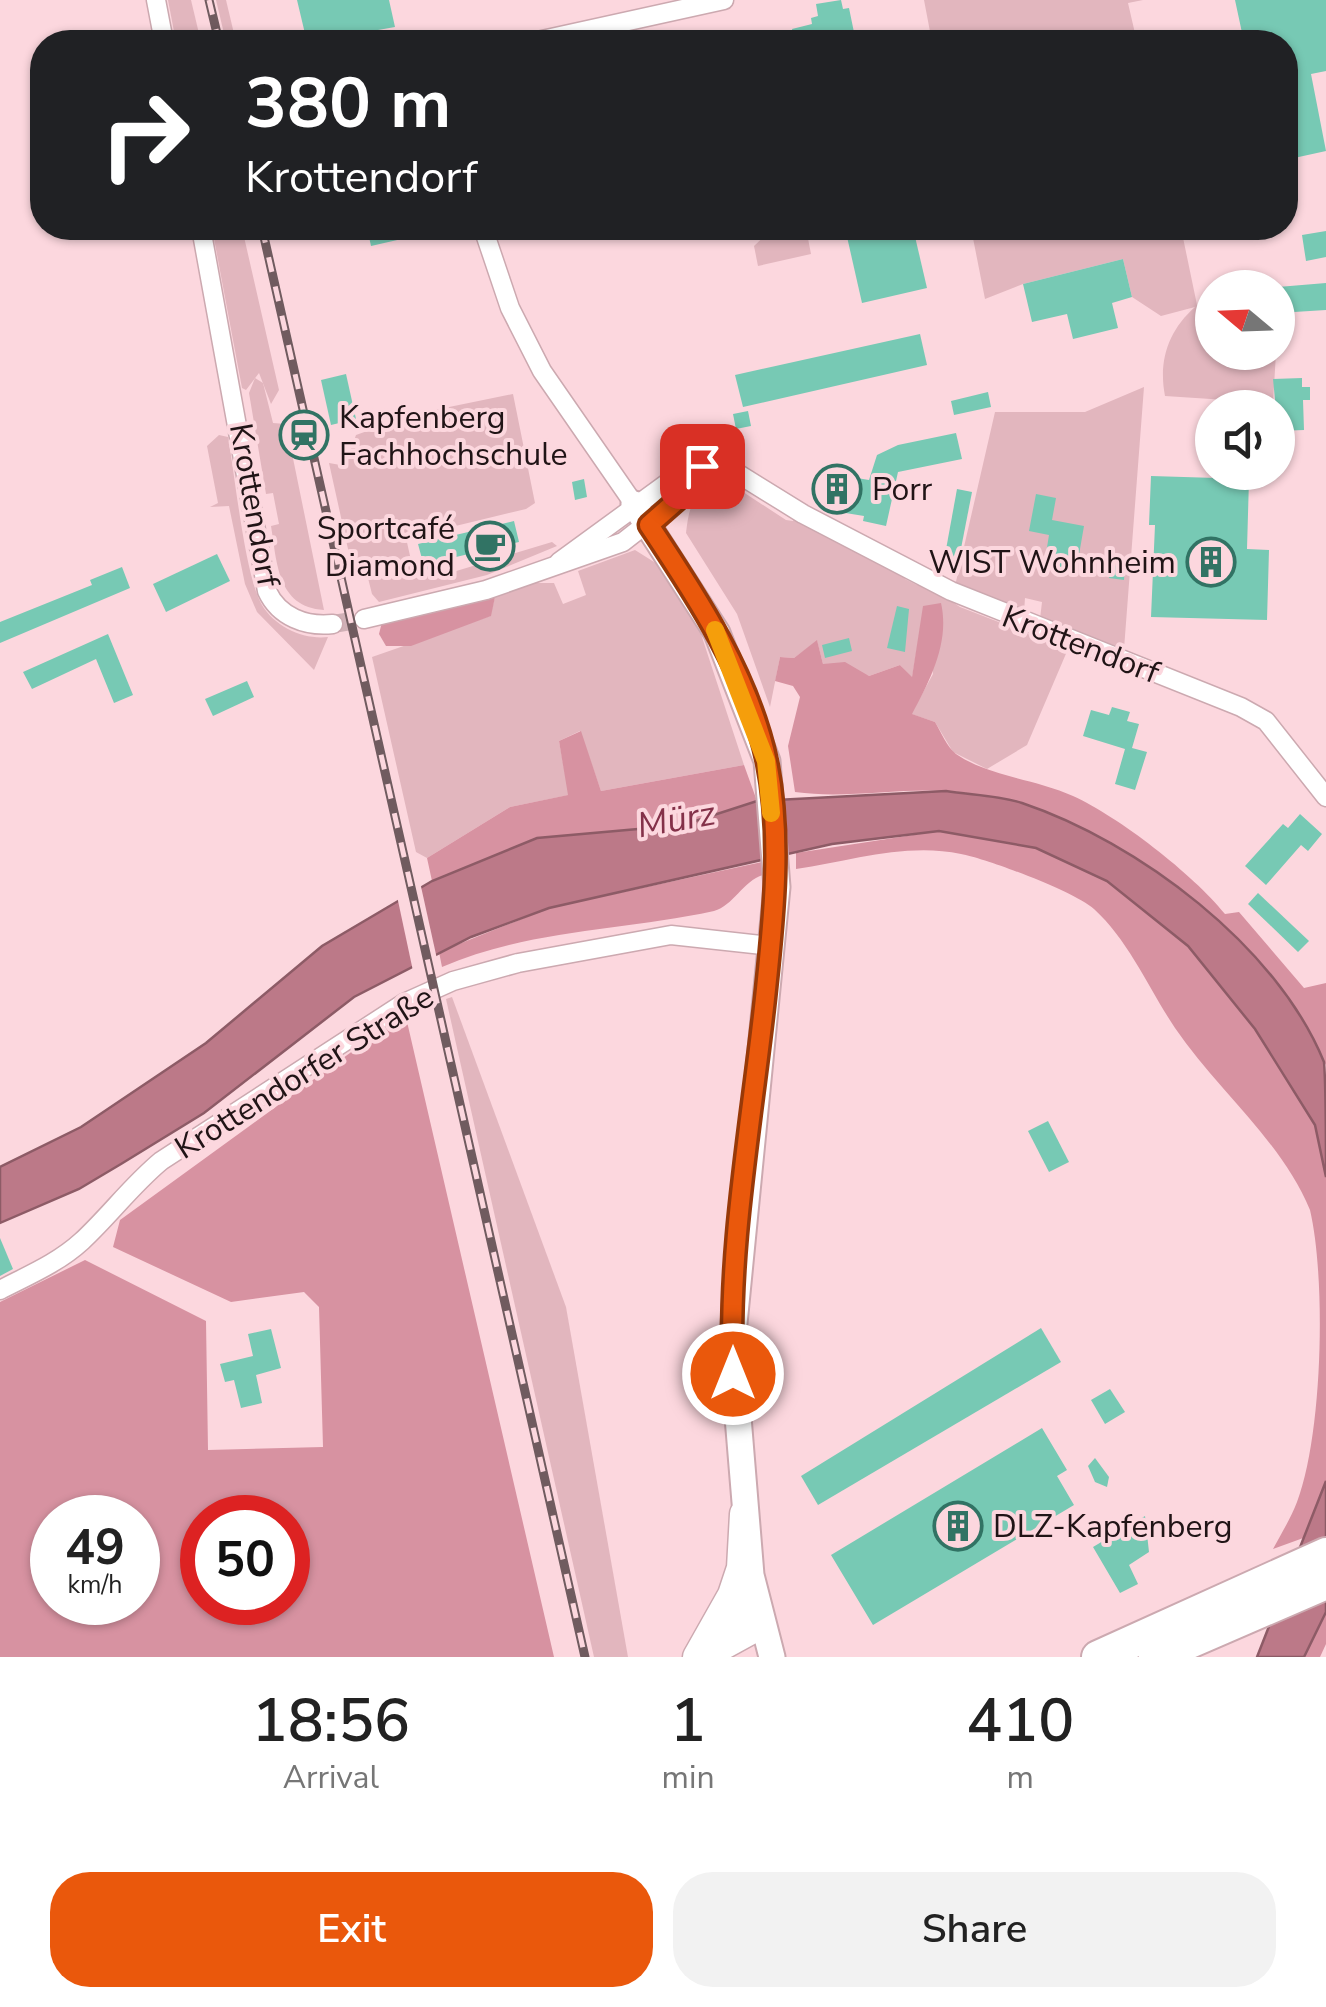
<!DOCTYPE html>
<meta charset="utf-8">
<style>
body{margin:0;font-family:"Nunito Sans",sans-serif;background:#f2f2f2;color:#222;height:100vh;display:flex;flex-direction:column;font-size:38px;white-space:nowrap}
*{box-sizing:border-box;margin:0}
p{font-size:32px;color:#767676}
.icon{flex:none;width:55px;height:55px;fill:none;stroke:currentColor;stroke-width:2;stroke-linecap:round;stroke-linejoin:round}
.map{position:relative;height:1657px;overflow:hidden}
.details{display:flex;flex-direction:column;background:#fff;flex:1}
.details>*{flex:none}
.top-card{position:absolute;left:30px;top:30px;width:1268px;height:210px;border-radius:40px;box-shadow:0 2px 8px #0004;background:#202124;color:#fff;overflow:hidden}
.needle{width:65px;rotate:289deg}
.tools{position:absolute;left:1195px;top:270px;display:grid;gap:20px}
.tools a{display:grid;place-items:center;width:100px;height:100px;border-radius:50%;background:#fff;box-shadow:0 2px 8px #0004;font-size:50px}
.speed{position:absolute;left:30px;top:1495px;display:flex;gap:20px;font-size:50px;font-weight:700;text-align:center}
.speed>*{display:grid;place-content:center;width:130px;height:130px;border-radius:50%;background:#fff;box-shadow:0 2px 8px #0004;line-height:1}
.speed small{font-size:25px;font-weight:400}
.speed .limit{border:15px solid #d22;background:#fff;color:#111}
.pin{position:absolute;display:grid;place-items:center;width:85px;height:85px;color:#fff;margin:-42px;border-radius:20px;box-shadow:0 5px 15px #0006}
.me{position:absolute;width:110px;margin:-55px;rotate:0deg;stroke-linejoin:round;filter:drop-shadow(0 0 8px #0008)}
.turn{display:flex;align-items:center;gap:35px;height:210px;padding:0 50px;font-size:45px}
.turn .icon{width:130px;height:130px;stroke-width:2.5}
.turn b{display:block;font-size:70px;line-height:85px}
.eta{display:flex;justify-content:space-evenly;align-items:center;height:170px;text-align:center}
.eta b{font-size:60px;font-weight:600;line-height:70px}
.action{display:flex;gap:20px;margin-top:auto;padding:20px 50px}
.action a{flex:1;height:115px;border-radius:40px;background:#ea580c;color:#fff;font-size:40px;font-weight:600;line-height:115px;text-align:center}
.action a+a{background:#f2f2f2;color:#222}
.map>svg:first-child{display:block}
</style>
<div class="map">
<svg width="1326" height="1657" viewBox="0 0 1326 1657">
<rect width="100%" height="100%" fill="#fcd7de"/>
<g fill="#e2b6be">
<path d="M168,0H191L201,42H176Z"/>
<path d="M216,0H226L236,42H226Z"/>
<path d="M924,0H1143L1128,3L1137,42H932Z"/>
<path d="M212,228H242L279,390L271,404L259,373L246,390L242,388Z"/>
<path d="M773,228H806L811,254L758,266L754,246Z"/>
<path d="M971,228H1181L1197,305L1212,301V352L1276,353L1273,403L1165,396C1158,360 1169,330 1195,307L1161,316L1132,297L1123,259L1023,284L985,299Z"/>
<path d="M255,378L263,383L273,423L286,424L324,610C277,607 277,562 271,526L279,524L273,493L266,494L249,393Z"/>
<path d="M1144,387L1124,649L1040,619L1042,602L1025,598L1024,612L955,586L995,412H1085Z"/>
<path d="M513,394L535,503L526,509L406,538L415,578L453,572L552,542L557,546L487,575L379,602L372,594L363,558H350L329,463L346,466L342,455L350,452L356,435L415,414Z"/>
<path d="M219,435L228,437C235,475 245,577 262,605C275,627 304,640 328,637L314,670L257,612L245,584L229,506L210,507L218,503L207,446Z"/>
<path d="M720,483L737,488L786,520L793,521L797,516L901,568L905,579L917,585L923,583L960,607L1068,649L1027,745L987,769L953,752L935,722L911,714L933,674L924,606L912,678L900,665L869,676L823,664L817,641L794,658L780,657L770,707L737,614L686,533C689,508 692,490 720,483Z"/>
<path d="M635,550L670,572L700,631L744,765L601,791L580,731L559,741L569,795L510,807L427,858L416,852L372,657L490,616L495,597L534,583H554L563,604L586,595L578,571Z"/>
<path d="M452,997L566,1307L628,1657H594L446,999Z"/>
</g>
<g fill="#d792a1" fill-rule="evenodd">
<path d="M477,596L495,597L491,616L411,646H386L379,634L382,622Z"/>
<path d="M941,603C950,642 930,680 912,714L935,722C941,732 947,747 956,754C990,777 1036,779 1073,796C1119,817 1193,874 1225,914L1239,912L1304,988L1326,983V1065C1307,1031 1287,992 1261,963C1185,877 1063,799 947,791C896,788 845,799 795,792L788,746L800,697L793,686L775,681L780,657L794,658L817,640L823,664L845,662L869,676L900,665L912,677L923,606Z"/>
<path d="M581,731L601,791L744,765L757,801L683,825L537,838L432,881L427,858L510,807L568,795L559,741Z"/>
<path d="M939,831L1036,848L1107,881L1188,946L1255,1029L1315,1125L1326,1177V1481L1306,1537L1273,1549C1281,1534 1291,1518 1297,1502C1323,1434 1326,1278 1310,1210C1281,1140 1217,1090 1175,1028C1149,989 1129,941 1094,909C1075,892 988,859 961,854C907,842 850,861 796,869V853Z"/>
<path d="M762,862L763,875C743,881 733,906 714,911C623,931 530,929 442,967L439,952L549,908Z"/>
<path d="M405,1013L554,1657H0V1302L85,1260L206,1321L208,1450L323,1447L319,1307L304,1292L231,1302L113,1247L120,1220ZM52,1518H138V1602H52ZM202,1518H288V1602H202Z"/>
<path d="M1326,1612V1644L1320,1657H1304Z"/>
</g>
<g fill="#bc7988" stroke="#8d5b66" stroke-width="2.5">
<path d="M946,791C971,795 999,795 1022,803C1138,842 1277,946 1324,1062C1326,1086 1326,1148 1326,1177L1315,1125L1255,1029L1188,946L1107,881L1036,848L939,831L832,844L549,908L471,937L354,997L204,1113L121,1164L79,1189L0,1223V1167L81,1127L206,1043L322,946L432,881L537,838L683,825L757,801Z"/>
<path d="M1326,1481V1612L1304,1657H1257Z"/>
</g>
<path fill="#fcd7de" d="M420,882L437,959L413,971L397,896Z"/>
<g fill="#77c9b4">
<path d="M297,0H389L395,27L378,30L381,42H307Z"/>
<path d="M841,0L843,9L849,8L856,42H795L792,29L812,24L811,18L818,16L816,4Z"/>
<path d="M1235,0H1326V71L1311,74L1326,151L1285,160V42H1244Z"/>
<path d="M387,228H427L428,233L371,246L368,232Z"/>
<path d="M845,228H913L927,288L862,303Z"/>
<path d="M1326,231V257L1306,261L1302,235Z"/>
<path d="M1123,259L1132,297L1112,303L1118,328L1073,339L1067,314L1032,322L1023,284Z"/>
<path d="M1326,283V310L1278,313V287Z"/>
<path d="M920,334L927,365L743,407L735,375Z"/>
<path d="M346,374L356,419L331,425L321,380Z"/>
<path d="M1302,378V387H1310V400H1303L1304,430L1278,431L1273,379Z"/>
<path d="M988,392L991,407L954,415L951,401Z"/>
<path d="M748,411L751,426L736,429L733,414Z"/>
<path d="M956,433L962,459L898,472L886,526L863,521L864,516L821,509L827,473L869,480L877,455L898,445Z"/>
<path d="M1151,476L1249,479L1247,549L1269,550L1267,620L1151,617L1155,525H1149Z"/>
<path d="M584,479L587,497L575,500L572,482Z"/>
<path d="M957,489L972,492L957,569L943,566Z"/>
<path d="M1036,494L1056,498L1052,520L1084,526L1076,572L1044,566L1049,535L1029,531Z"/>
<path d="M514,521L519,542L439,561L440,567L425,570L418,544Z"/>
<path d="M217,554L230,581L166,612L153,584Z"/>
<path d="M1111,565L1125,567L1124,580L1109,578Z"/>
<path d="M122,567L130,588L0,643V622L92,585L90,580Z"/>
<path d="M897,606L909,609L905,652L887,648Z"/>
<path d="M108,634L133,695L114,703L96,659L32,689L23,672Z"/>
<path d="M849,638L852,651L825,658L822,645Z"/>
<path d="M247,681L254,697L213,716L205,699Z"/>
<path d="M1112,707L1130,712L1127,721L1139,724L1132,748L1147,752L1135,790L1115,784L1125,749L1083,736L1091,710L1109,715Z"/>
<path d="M1300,814L1322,834L1308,851L1301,845L1266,885L1245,866L1283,824L1288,828Z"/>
<path d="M1258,893L1309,941L1298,952L1248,904Z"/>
<path d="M1048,1121L1069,1162L1049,1172L1028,1131Z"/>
<path d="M0,1238L13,1269L0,1276Z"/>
<path d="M1041,1328L1061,1362L818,1505L801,1476Z"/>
<path d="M271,1329L281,1368L256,1375L262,1403L241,1408L234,1380L225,1382L220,1364L253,1356L248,1334Z"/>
<path d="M1110,1389L1125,1412L1105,1424L1091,1400Z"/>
<path d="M1042,1428L1067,1470L1057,1476L1074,1505L873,1625L831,1555Z"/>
<path d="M1095,1458L1109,1477L1107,1487L1095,1482L1088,1466Z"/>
<path d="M1145,1516L1149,1552L1129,1565L1138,1584L1120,1593L1093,1547Z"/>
</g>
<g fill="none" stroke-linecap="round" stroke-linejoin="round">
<path stroke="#d0b0b6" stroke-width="18" stroke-dasharray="18 9" stroke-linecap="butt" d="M333,624L364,619"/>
<g stroke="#cca9b0" stroke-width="21">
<g id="minor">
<path d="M156,0L164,42"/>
<path d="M533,42L724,0"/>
<path d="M201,228L267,591C279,617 306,627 333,624"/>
<path d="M483,228L510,308L542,371L634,504"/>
<path d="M559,562L681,473L707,464L724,465L803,514L951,591L1241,707L1266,721L1326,797"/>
<path d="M364,619L486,590L623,542L682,496L702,467"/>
<path d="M0,1290C29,1275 58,1263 82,1241C110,1215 131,1186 161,1161L404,1003L453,981L518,963L671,935L771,946"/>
</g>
</g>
<g stroke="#cca9b0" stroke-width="29">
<path id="secondary" d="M634,504L717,633L767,761L777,887L732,1344L751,1575L772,1657"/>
</g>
<g stroke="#cca9b0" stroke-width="31">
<g id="primary">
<path d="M718,1648L751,1630L760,1620L746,1613L718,1621"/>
<path d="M697,1657L732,1595L741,1568L744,1514"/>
</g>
</g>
<g stroke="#cca9b0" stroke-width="36">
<g id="motorway">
<path d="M1098,1657L1326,1554"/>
<path d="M1155,1657L1326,1583"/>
</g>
</g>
<use href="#minor" stroke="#fff" stroke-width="18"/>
<use href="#secondary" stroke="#fff" stroke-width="25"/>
<use href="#primary" stroke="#fff" stroke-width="28"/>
<use href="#motorway" stroke="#fff" stroke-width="32"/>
<g stroke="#705b5f" stroke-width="9">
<g id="rail">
<path d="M209,0L219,42"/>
<path d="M262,228L585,1657"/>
</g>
</g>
<use href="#rail" stroke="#fcd7de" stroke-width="5" stroke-dasharray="15" stroke-linecap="butt"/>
</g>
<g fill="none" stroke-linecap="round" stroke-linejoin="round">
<g stroke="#983908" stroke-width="25">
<path id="route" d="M702,466L682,496L649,525C697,597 749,676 767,762C782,836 774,914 766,989C753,1115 727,1247 733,1374"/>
</g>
<use href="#route" stroke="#ea580c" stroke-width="18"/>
<path stroke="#f59e0b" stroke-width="18" d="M715,630L766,761L771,813"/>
</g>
<defs>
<g id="station-ring" transform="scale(2.5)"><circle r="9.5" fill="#fcd7de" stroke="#317364" stroke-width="1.5"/><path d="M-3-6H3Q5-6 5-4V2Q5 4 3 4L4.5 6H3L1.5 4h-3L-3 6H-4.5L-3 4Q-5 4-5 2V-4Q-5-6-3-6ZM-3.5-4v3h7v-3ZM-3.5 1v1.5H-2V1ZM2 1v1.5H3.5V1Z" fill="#317364"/></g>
<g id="building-ring" transform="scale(2.5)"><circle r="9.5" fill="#fcd7de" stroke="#317364" stroke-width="1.5"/><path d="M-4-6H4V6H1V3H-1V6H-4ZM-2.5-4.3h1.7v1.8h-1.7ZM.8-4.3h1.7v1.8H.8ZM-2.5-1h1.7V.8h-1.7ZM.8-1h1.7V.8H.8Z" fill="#317364"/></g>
<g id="cafe-ring" transform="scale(2.5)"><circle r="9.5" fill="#fcd7de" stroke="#317364" stroke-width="1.5"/><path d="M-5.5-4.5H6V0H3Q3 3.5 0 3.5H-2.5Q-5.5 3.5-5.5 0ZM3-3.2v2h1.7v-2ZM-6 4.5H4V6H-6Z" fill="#317364"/></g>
</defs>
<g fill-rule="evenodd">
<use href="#station-ring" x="304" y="435"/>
<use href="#building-ring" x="837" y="489"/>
<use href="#cafe-ring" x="490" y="546"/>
<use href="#building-ring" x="1211" y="562"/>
<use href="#building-ring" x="958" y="1526"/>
</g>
<g text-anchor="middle" stroke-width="8" stroke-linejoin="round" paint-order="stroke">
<g font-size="32" fill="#201416" stroke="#fcd7de" text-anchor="start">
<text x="339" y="428">Kapfenberg<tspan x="339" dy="37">Fachhochschule</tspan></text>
<text x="872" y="500">Porr</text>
<text x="455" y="539" text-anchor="end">Sportcafé<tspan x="455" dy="37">Diamond</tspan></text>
<text x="1176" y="573" text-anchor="end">WIST Wohnheim</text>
<text x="993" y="1537">DLZ-Kapfenberg</text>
</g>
<g font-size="32" fill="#201416" stroke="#fcd7de">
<text transform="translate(255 505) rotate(80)" y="11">Krottendorf</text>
<text transform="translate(1081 644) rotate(21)" y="11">Krottendorf</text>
<text transform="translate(304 1072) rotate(-32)" y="11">Krottendorfer Straße</text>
</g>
<g font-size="35" font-style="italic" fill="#843149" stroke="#fcd7de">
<text transform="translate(676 819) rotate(-10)" y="12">Mürz</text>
</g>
</g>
</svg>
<div class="tools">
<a><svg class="needle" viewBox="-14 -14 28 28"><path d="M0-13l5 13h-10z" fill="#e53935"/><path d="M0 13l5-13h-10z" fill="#767676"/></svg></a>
<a><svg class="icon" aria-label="sound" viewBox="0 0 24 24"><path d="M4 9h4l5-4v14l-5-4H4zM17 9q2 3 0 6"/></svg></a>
</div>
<div class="speed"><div>49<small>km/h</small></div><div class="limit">50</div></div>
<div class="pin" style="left:702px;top:466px;background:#d93025"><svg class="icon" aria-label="arrive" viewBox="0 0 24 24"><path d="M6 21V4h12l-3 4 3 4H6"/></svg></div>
<svg class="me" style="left:733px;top:1374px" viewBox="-20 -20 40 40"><circle r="17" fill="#ea580c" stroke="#fff" stroke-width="3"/><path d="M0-11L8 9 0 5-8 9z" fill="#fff"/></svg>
<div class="top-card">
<div class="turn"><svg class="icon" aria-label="right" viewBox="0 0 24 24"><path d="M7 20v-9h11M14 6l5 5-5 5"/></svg><div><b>380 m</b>Krottendorf</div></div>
</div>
</div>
<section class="details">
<div class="eta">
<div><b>18:56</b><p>Arrival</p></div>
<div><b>1</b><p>min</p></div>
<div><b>410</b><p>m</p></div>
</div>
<div class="action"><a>Exit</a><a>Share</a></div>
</section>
